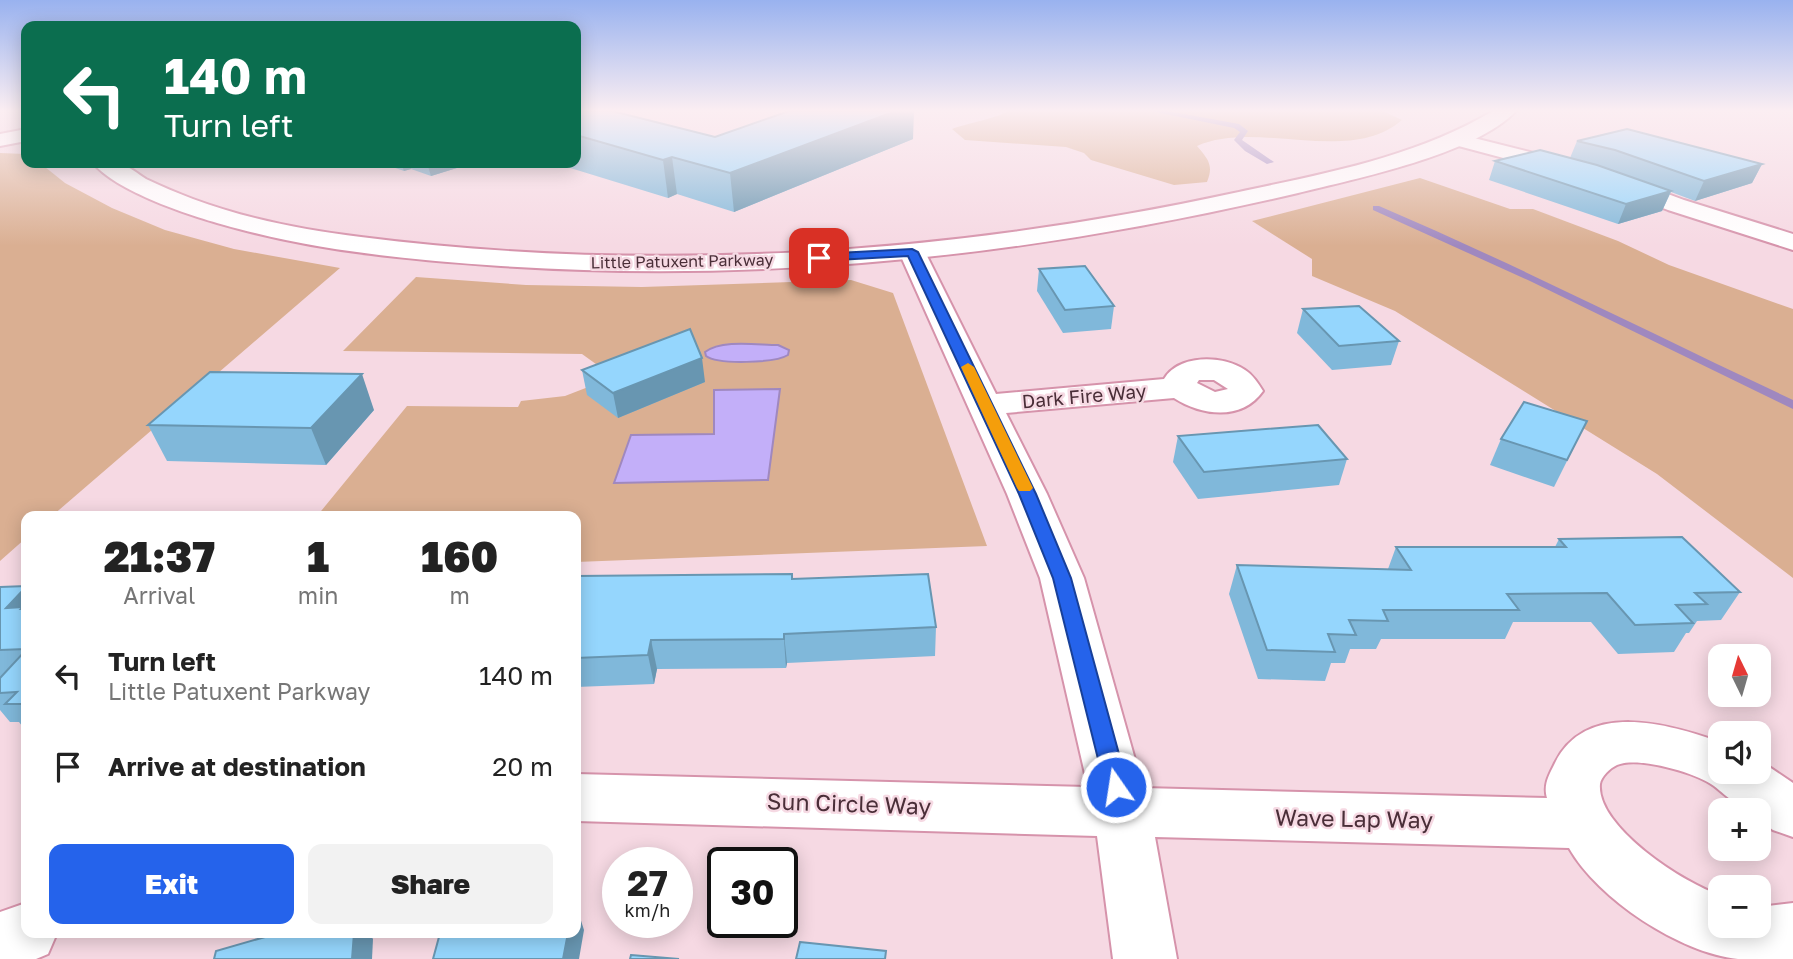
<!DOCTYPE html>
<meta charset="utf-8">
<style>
body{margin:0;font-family:"Golos Text",sans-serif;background:#f2f2f2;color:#222;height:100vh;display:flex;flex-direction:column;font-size:26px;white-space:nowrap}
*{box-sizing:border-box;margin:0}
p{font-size:23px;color:#767676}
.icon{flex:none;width:38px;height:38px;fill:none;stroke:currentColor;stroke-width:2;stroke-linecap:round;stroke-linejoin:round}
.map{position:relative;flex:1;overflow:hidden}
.sheet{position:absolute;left:21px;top:511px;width:560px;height:427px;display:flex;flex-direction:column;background:#fff;border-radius:14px;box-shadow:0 4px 18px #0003}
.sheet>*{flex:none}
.banner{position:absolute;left:21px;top:21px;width:560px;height:147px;border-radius:14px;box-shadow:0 4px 18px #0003;background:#0b6e4f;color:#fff;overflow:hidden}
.needle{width:46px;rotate:355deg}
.fabs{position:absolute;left:1708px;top:644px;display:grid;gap:14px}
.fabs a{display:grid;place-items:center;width:63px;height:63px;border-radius:14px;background:#fff;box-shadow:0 4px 18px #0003;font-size:35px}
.speed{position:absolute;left:602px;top:847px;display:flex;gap:14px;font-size:35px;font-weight:700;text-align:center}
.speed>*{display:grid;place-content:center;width:91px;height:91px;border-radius:50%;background:#fff;box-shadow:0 4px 18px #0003;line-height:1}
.speed small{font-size:18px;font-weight:400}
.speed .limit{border:4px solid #111;border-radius:10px;background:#fff;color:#111}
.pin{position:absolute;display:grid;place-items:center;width:60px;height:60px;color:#fff;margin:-30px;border-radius:14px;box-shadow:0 4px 10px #0006}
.me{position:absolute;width:77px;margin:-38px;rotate:347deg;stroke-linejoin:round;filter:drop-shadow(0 0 5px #0008)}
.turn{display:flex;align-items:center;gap:24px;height:147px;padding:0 28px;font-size:32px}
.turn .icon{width:91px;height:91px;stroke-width:2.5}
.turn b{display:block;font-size:49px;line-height:60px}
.eta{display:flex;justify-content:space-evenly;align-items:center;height:119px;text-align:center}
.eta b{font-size:42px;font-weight:800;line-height:49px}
.action{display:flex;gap:14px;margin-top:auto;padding:14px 28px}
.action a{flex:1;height:80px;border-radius:14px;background:#2563eb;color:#fff;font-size:28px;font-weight:800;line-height:80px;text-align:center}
.action a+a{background:#f2f2f2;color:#222}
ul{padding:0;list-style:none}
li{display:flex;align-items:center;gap:21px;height:91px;padding:0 28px}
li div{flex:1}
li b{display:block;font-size:26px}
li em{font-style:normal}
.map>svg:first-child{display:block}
</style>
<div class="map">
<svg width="1793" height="959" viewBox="0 0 1793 959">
<rect width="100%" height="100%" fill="#f6d9e3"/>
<g fill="#daaf92">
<path d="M1007,111H1383L1402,120C1349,166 1257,119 1197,146C1208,159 1214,165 1207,182L1174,185L1091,160L1084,153L1066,147L965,140L952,129C964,124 1002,117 1007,111Z"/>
<path d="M0,153L26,154V163H40L65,183L112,208L165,230L234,249L340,268L52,516H26V538L0,561Z"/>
<path d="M1420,178L1510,209H1533L1618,241L1669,265L1793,309V578L1657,474L1395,311L1312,276V259L1252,221Z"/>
<path d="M416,277L526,285L642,287L851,280L893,293L987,546L576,562V516H317L407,406L518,407L521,401L565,396L614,377L582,354L343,351Z"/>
</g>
<g fill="#c3aff9" stroke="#9f88bf" stroke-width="2">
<path d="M778,345L789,350L788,355C775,363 718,365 706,356L705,352C722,339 758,345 778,345Z"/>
<path d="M780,389L768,480L614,483L631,435L714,434V390Z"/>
</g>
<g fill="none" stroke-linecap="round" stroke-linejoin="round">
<g fill="#9f88bf" fill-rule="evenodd">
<path d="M1151,111H1167L1239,124L1248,131L1242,140L1274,162L1267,164L1245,151L1234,140L1240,132L1234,128Z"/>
<path d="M1373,206H1379C1519,266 1655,335 1793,400V409L1530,281L1373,210Z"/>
</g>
<g stroke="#d693ab" stroke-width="4">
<g id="minor">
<path d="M26,129V141L0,146V134Z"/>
<path d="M1458,134L1606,171L1684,200L1793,234V250L1668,210L1590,181L1451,144L1448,140L1451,136Z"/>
<path d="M912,244L921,246L925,252L996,394L1164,379C1179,354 1223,355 1245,370C1253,375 1258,383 1263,391C1242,421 1202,416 1174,398L1006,413L1047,494L1084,578L1143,788L1547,798C1543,785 1549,775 1555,763C1586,700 1669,724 1720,742V772H1759V760L1793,783V837L1773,830L1759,820V810C1740,810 1728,797 1714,786C1697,773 1638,756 1617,765C1610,768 1601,777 1600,784C1596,827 1685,884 1720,895V926H1759V904L1768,906L1793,903V959C1775,959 1756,959 1738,959C1680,953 1598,899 1569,848L1155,837L1177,959H1113L1097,836L576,821V774L1088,787L1040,578L1007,494L899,252L903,246ZM1199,380H1214L1228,389L1215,392L1197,383Z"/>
<path d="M26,903V933H57L48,954L36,959H0V912Z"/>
</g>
</g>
<g stroke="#d693ab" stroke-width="4">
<path id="tertiary" d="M1493,111H1516C1476,154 1355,179 1298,193C1036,255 770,284 501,266C413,260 325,252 239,229C200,219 119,194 93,163C102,163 113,161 121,164C130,167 138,174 146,179C161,186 177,193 193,199C247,219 303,230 361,237C651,274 948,255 1234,193C1322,174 1414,158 1493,111Z"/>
</g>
<use href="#minor" fill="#fff" fill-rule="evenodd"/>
<use href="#tertiary" fill="#fff" fill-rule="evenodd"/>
</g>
<g fill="#80b8da">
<path d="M576,111L715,137L913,139L734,212L677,194L668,198L554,163H576Z"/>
<path d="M1577,141L1762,164L1752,183L1695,201L1671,192L1662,211L1618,224L1489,180L1495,161L1570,158Z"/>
<path d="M381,163H473L431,176L411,169L404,171Z"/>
<path d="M1039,269L1114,306L1111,329L1063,333L1037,291Z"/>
<path d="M1303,309L1399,341L1391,365L1332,370L1297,333Z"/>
<path d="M582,370L705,382L618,418L587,395Z"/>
<path d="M374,410L326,465L167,461L148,425Z"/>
<path d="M1587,421L1554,487L1490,465L1501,439Z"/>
<path d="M1178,436L1347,459L1339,485L1198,499L1173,462Z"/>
<path d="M1559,539L1740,592L1721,620L1697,621L1689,633H1686L1674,652L1618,654L1591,622H1513L1505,639H1381L1376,649H1350L1345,663H1331L1325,681L1258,679L1229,594L1237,565L1388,569L1396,547H1555Z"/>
<path d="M792,574L793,579L936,627L935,656L787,663L786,668L657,669L654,684L576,687V576Z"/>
<path d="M26,586V731L19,722H10L0,710V587Z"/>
</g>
<g fill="#6896b1">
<path d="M896,111H914L913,139L734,212L730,173Z"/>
<path d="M672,157L677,194L668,198L663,160Z"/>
<path d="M401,163H410L411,169L404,171Z"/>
<path d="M427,163H473L431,176Z"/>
<path d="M1762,164L1752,183L1695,201L1704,181Z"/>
<path d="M1671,191L1662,211L1618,224L1626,204Z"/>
<path d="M702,358L705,382L618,418L613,393Z"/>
<path d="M362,374L374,410L326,465L311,428Z"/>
<path d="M26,587V636L6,608Z"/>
<path d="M784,634L787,663L786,668L784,639Z"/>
<path d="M651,640L657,669L654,684L648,655Z"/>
<path d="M576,905L584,930L579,959H563L568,933H576Z"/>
<path d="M354,933H369L373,939L372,959H352Z"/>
</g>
<g fill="#95d6fd" stroke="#6896b1" stroke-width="2">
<path d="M576,111H612L715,137L789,111H896L730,173L672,157L663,160L576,135Z"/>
<path d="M1627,129L1762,164L1704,181L1615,150L1577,141Z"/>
<path d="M1540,150L1597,165L1671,191L1626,204L1495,161Z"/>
<path d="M1085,266L1114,306L1065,310L1039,269Z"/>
<path d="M1359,306L1399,341L1339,346L1303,309Z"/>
<path d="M690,329L702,358L613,393L582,370Z"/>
<path d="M210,372L362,374L311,428L148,425Z"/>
<path d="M1524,402L1587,421L1567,460L1501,439Z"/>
<path d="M1318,425L1347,459L1204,472L1178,436Z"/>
<path d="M1682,537L1740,592L1695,593L1707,604L1676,605L1693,623L1635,625L1607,593L1507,594L1519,610H1383L1388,621L1349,620L1356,635L1328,634L1335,652L1267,650L1237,565L1411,570L1396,547H1566L1559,539Z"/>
<path d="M792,574V579L928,574L936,627L784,634V639L651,640L648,655L576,658V576Z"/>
<path d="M26,586V587L6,608L23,607L21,609H26V649L0,650V587Z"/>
<path d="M26,650V704H5L17,692L0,693V678Z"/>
<path d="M279,933H354L352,959H214L216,951Z"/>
<path d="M477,933H568L563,959H433L439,937L477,934Z"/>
<path d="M800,942L886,951L885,959H796Z"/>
<path d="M631,955L679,959H630Z"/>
</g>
<linearGradient id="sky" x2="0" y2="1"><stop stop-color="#99b2ef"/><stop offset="0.45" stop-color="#fbeef2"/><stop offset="1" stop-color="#fbeef2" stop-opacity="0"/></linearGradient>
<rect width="1793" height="246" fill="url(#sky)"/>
<path fill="#2563eb" stroke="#184099" stroke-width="2" d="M912,249L918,252L1036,494L1071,578L1128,787L1124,794L1116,797L1108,794L1105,787L1053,578L1019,494L908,256L819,261L814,258L819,254Z"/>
<path fill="#f59e0b" d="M968,363L974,367L1033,488L1030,491H1019L1017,488L961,367Z"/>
<g text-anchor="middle" stroke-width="5" stroke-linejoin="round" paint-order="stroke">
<g font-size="16" fill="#4a2e38" stroke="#f6d9e3">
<text transform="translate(682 261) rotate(-1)" y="6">Little Patuxent Parkway</text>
</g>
<g font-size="19" fill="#4a2e38" stroke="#f6d9e3">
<text transform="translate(1084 396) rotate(-5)" y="7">Dark Fire Way</text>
</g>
<g font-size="23" fill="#4a2e38" stroke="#f6d9e3">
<text transform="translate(849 804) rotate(2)" y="8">Sun Circle Way</text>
<text transform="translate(1354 819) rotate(1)" y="8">Wave Lap Way</text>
</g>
</g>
</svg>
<div class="fabs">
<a><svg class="needle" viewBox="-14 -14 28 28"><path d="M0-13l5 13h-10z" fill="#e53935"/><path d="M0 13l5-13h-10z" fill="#767676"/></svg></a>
<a><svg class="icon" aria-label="sound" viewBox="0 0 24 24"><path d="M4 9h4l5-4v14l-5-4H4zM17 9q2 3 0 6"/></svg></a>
<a>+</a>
<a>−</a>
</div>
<div class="speed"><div>27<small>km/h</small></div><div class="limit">30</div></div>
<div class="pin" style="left:819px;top:258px;background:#d93025"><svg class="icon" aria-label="arrive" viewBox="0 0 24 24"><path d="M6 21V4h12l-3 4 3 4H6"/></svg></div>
<svg class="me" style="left:1116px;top:787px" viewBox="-20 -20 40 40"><circle r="17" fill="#2563eb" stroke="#fff" stroke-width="3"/><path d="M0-11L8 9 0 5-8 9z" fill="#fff"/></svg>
<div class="banner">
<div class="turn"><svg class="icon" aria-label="left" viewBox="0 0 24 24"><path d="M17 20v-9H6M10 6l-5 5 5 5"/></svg><div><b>140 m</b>Turn left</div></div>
</div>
<section class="sheet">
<div class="eta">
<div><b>21:37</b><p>Arrival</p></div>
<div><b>1</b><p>min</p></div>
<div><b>160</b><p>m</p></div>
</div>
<ul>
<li><svg class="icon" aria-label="left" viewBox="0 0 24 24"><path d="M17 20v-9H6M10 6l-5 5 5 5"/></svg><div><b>Turn left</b><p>Little Patuxent Parkway</p></div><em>140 m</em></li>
<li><svg class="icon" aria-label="arrive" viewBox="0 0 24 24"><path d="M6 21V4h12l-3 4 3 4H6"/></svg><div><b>Arrive at destination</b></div><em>20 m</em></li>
</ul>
<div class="action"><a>Exit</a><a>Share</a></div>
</section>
</div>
